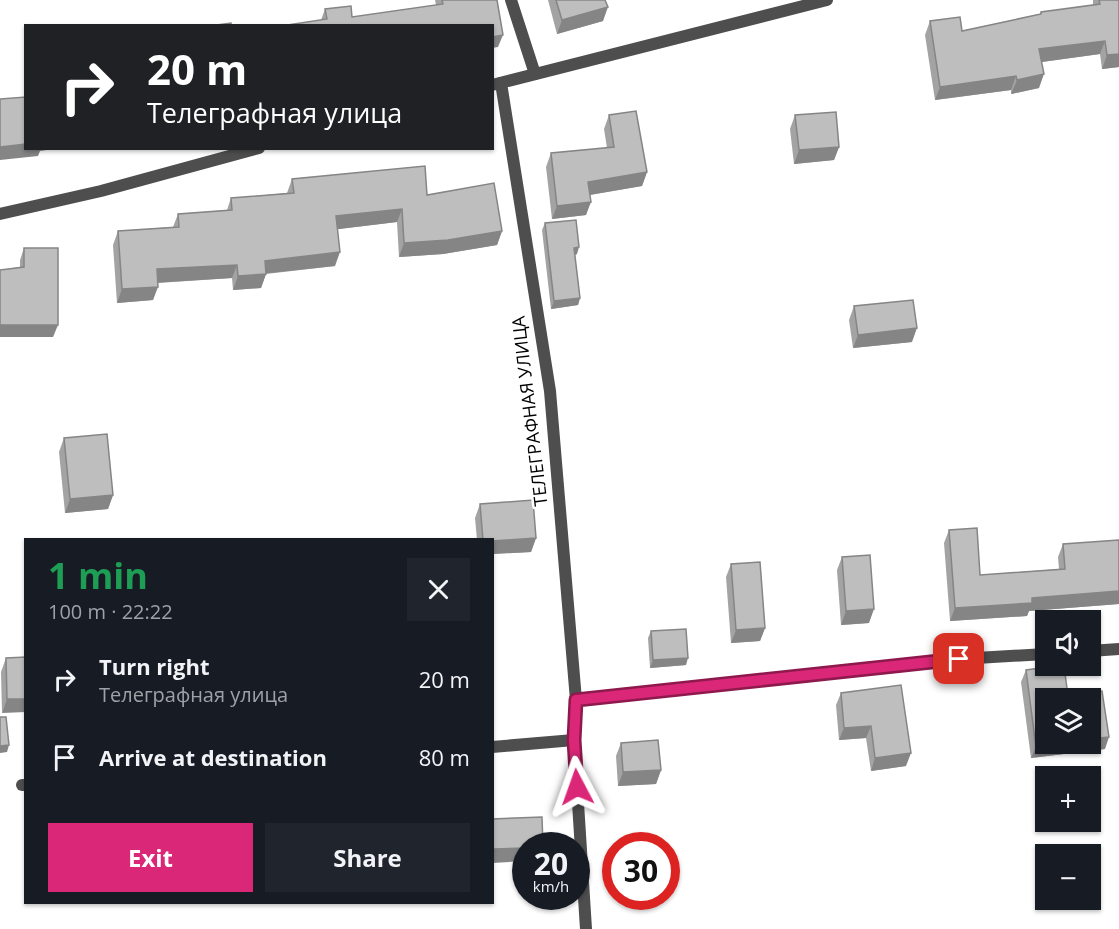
<!DOCTYPE html>
<meta charset="utf-8">
<style>
body{margin:0;font-family:"Open Sans",sans-serif;background:#20242c;color:#f1f3f6;height:100vh;display:flex;flex-direction:column;font-size:22px;white-space:nowrap}
*{box-sizing:border-box;margin:0}
p{font-size:20px;color:#9ea1a6}
.icon{flex:none;width:33px;height:33px;fill:none;stroke:currentColor;stroke-width:2;stroke-linecap:round;stroke-linejoin:round}
.map{position:relative;flex:1;overflow:hidden}
.sheet{position:absolute;left:24px;top:538px;width:470px;height:366px;display:flex;flex-direction:column;background:#171b24;border-radius:0px;box-shadow:0 2px 4px #0004}
.sheet>*{flex:none}
.hud{position:absolute;left:24px;top:24px;width:470px;height:126px;border-radius:0px;box-shadow:0 2px 4px #0004;background:#202124;color:#fff;overflow:hidden}
.controls{position:absolute;left:1035px;top:610px;display:grid;gap:12px}
.controls a{display:grid;place-items:center;width:66px;height:66px;border-radius:0px;background:#171b24;box-shadow:0 2px 4px #0004;font-size:30px}
.speed{position:absolute;left:512px;top:832px;display:flex;gap:12px;font-size:30px;font-weight:700;text-align:center}
.speed>*{display:grid;place-content:center;width:78px;height:78px;border-radius:50%;background:#171b24;box-shadow:0 2px 4px #0004;line-height:1}
.speed small{font-size:15px;font-weight:400}
.speed .limit{border:9px solid #d22;background:#fff;color:#111}
.pin{position:absolute;display:grid;place-items:center;width:51px;height:51px;color:#fff;margin:-26px;border-radius:12px;box-shadow:0 3px 9px #0006}
.me{position:absolute;width:66px;margin:-33px;rotate:356deg;stroke-linejoin:round;filter:drop-shadow(0 0 4px #0008)}
.turn{display:flex;align-items:center;gap:21px;height:126px;padding:0 24px;font-size:27px}
.turn .icon{width:78px;height:78px;stroke-width:2.5}
.turn b{display:block;font-size:42px;line-height:51px}
.round{display:grid;place-items:center;flex:none;width:63px;height:63px;border-radius:0px;background:#20242c}
.head{display:flex;align-items:center;justify-content:space-between;height:102px;padding:0 24px}
h1{font-size:36px;font-weight:700;line-height:45px;color:#1e9e55}
.button{display:flex;gap:12px;margin-top:auto;padding:12px 24px}
.button a{flex:1;height:69px;border-radius:0px;background:#db2777;color:#fff;font-size:24px;font-weight:700;line-height:69px;text-align:center}
.button a+a{background:#20242c;color:#f1f3f6}
ul{padding:0;list-style:none}
li{display:flex;align-items:center;gap:18px;height:78px;padding:0 24px}
li div{flex:1}
li b{display:block;font-size:22px}
li em{font-style:normal}
.map>svg:first-child{display:block}
</style>
<div class="map">
<svg width="1119" height="929" viewBox="0 0 1119 929">
<rect width="100%" height="100%" fill="#fff"/>
<g fill="none" stroke-linecap="round" stroke-linejoin="round">
<path stroke="#4e4e4e" stroke-width="12" d="M511,0L535,74"/>
<g stroke="#4e4e4e" stroke-width="12">
<path d="M501,83L550,391L576,700L574,740L586,929"/>
<path d="M1090,651L1119,649"/>
<path d="M576,700L959,659L1046,654"/>
<path d="M492,747L574,740"/>
<path d="M22,785H26"/>
</g>
<g stroke="#4e4e4e" stroke-width="12">
<path d="M492,85L827,0"/>
<path d="M0,214L101,191L259,148"/>
</g>
</g>
<g fill="#a3a3a3">
<path d="M435,0H497L498,47L321,20L325,9L352,17L436,5Z"/>
<path d="M548,0H605L603,21L557,34Z"/>
<path d="M1093,0H1119V67L1102,69L1100,54L1042,62L1039,88L1011,94V90L935,100L925,35L930,21L962,31L1040,14L1041,12L1093,5Z"/>
<path d="M609,115L647,172L642,186L590,195L586,215L552,219L546,167L551,153L607,148L604,129Z"/>
<path d="M795,115L839,147L834,160L794,164L790,129Z"/>
<path d="M292,179L427,195L502,231L497,245L443,254L399,257L397,222L338,229L335,266L266,274L261,288L233,290L232,278L158,283L153,300L117,303L113,245L118,231L173,227L178,214L227,210L231,198L287,193Z"/>
<path d="M545,223L577,254L575,255L580,298L578,305L551,309L542,230Z"/>
<path d="M24,248L53,337H0V270L20,267V260Z"/>
<path d="M854,306L912,342L853,348L849,320Z"/>
<path d="M64,438L113,495L108,509L65,513L59,452Z"/>
<path d="M480,504L536,538L531,552L492,554V540H477L475,518Z"/>
<path d="M949,530L980,575L1059,569L1058,557L1063,544L1119,540V604L1029,611L1027,616L950,621L944,543Z"/>
<path d="M842,557L869,623L841,625L837,570Z"/>
<path d="M731,564L765,628L760,641L731,643L726,577Z"/>
<path d="M651,631L686,665L650,668L648,638Z"/>
<path d="M26,657L2,713L1,672L6,658Z"/>
<path d="M1026,670L1105,749L1031,758L1021,682Z"/>
<path d="M841,693L906,766L871,771L866,738L839,740L836,705Z"/>
<path d="M621,743L661,770L656,784L618,786L616,756Z"/>
</g>
<g fill="#858585">
<path d="M608,7L603,21L557,34L562,20Z"/>
<path d="M503,35L498,47L492,48V37Z"/>
<path d="M1105,41L1100,54L1034,63L1039,49Z"/>
<path d="M1119,54V67L1102,69L1107,55Z"/>
<path d="M1044,74L1039,88L1011,94L1017,80Z"/>
<path d="M1016,76L1011,90L935,100L940,87Z"/>
<path d="M26,144V148H60L40,151L38,156L0,160V147Z"/>
<path d="M839,147L834,160L794,164L799,150Z"/>
<path d="M647,172L642,186L583,196L588,182Z"/>
<path d="M591,202L586,215L552,219L557,206Z"/>
<path d="M402,209L397,222L331,230L336,216Z"/>
<path d="M502,231L497,245L443,254L399,257L404,243Z"/>
<path d="M579,247L577,254L572,255L574,248Z"/>
<path d="M340,252L335,266L260,274L265,261Z"/>
<path d="M237,265L232,278L152,283L157,269Z"/>
<path d="M266,274L261,288L233,290L238,276Z"/>
<path d="M158,287L153,300L117,303L122,289Z"/>
<path d="M580,298L578,305L551,309L554,301Z"/>
<path d="M0,325H58L53,337H0Z"/>
<path d="M917,328L912,342L853,348L858,335Z"/>
<path d="M113,495L108,509L65,513L70,499Z"/>
<path d="M536,538L531,552L492,554V541Z"/>
<path d="M1119,591V604L1029,611L1027,616L950,621L955,608L1032,598Z"/>
<path d="M874,609L869,623L841,625L846,611Z"/>
<path d="M765,628L760,641L731,643L736,630Z"/>
<path d="M688,658L686,665L650,668L653,660Z"/>
<path d="M7,699H26V712L2,713Z"/>
<path d="M871,726L866,738L839,740L844,728Z"/>
<path d="M1109,737L1105,749L1031,758L1036,747L1055,744H1090V739Z"/>
<path d="M9,745L7,752L0,753V746Z"/>
<path d="M911,753L906,766L871,771L875,758Z"/>
<path d="M661,770L656,784L618,786L623,772Z"/>
<path d="M525,848V861L492,863V849Z"/>
</g>
<g fill="#bebebe" stroke="#858585" stroke-width="1.5">
<path d="M442,0H497L503,35L492,37V26H281L327,19L325,9L351,6L352,17L443,4Z"/>
<path d="M556,0H605L608,7L562,20Z"/>
<path d="M1099,0H1119V54L1107,55L1105,41L1039,49L1044,74L1017,80L1016,76L940,87L930,21L960,17L962,31L1041,14V12L1100,4Z"/>
<path d="M231,23V26H209Z"/>
<path d="M26,97V144L0,147V99Z"/>
<path d="M636,111L647,172L588,182L591,202L557,206L551,153L614,147L609,115Z"/>
<path d="M836,112L839,147L799,150L795,115Z"/>
<path d="M425,166L427,195L494,183L502,231L448,240L404,243L402,209L336,216L340,252L265,261L266,274L238,276L237,265L157,269L158,287L122,289L118,231L179,227L178,214L232,210L231,198L294,193L292,179Z"/>
<path d="M576,220L579,247L574,248L580,298L554,301L545,223Z"/>
<path d="M24,248H58V325H0V270L24,267Z"/>
<path d="M913,300L917,328L858,335L854,306Z"/>
<path d="M107,434L113,495L70,499L64,438Z"/>
<path d="M533,500L536,538L492,541V540H483L480,504Z"/>
<path d="M977,528L980,575L1065,569L1063,544L1119,540V591L1032,598V603L955,608L949,530Z"/>
<path d="M870,555L874,609L846,611L842,557Z"/>
<path d="M760,562L765,628L736,630L731,564Z"/>
<path d="M686,629L688,658L653,660L651,631Z"/>
<path d="M26,657V699H7L6,658Z"/>
<path d="M1056,666H1064L1068,696L1102,691L1109,737L1090,739V699H1046V744H1055L1036,747L1026,670Z"/>
<path d="M901,685L911,753L875,758L871,726L844,728L841,693Z"/>
<path d="M0,717H6L9,745L0,746Z"/>
<path d="M658,740L661,770L623,772L621,743Z"/>
<path d="M542,817L543,846H525V848L492,849V819Z"/>
</g>
<g fill="none" stroke-linecap="round" stroke-linejoin="round">
<g stroke="#8e194d" stroke-width="15">
<path id="route" d="M577,787L574,740L576,700L959,659"/>
</g>
<use href="#route" stroke="#db2777" stroke-width="10"/>
</g>
<g text-anchor="middle" stroke-width="5" stroke-linejoin="round" paint-order="stroke">
<g font-size="18" fill="#000" stroke="#fff">
<text transform="translate(530 411) rotate(-97)" y="6">ТЕЛЕГРАФНАЯ УЛИЦА</text>
</g>
</g>
</svg>
<div class="controls">
<a><svg class="icon" aria-label="sound" viewBox="0 0 24 24"><path d="M4 9h4l5-4v14l-5-4H4zM17 9q2 3 0 6"/></svg></a>
<a><svg class="icon" aria-label="layers" viewBox="0 0 24 24"><path d="M12 4l9 5-9 5-9-5zM3 14l9 5 9-5"/></svg></a>
<a>+</a>
<a>−</a>
</div>
<div class="speed"><div>20<small>km/h</small></div><div class="limit">30</div></div>
<div class="pin" style="left:959px;top:659px;background:#d93025"><svg class="icon" aria-label="arrive" viewBox="0 0 24 24"><path d="M6 21V4h12l-3 4 3 4H6"/></svg></div>
<svg class="me" style="left:577px;top:787px" viewBox="-20 -20 40 40"><path d="M0-17L14 15 0 8-14 15z" fill="#db2777" stroke="#fff" stroke-width="4"/></svg>
<div class="hud">
<div class="turn"><svg class="icon" aria-label="right" viewBox="0 0 24 24"><path d="M7 20v-9h11M14 6l5 5-5 5"/></svg><div><b>20 m</b>Телеграфная улица</div></div>
</div>
<section class="sheet">
<div class="head"><div><h1>1 min</h1><p>100 m · 22:22</p></div><a class="round"><svg class="icon" aria-label="close" viewBox="0 0 24 24"><path d="M6 6l12 12M18 6L6 18"/></svg></a></div>
<ul>
<li><svg class="icon" aria-label="right" viewBox="0 0 24 24"><path d="M7 20v-9h11M14 6l5 5-5 5"/></svg><div><b>Turn right</b><p>Телеграфная улица</p></div><em>20 m</em></li>
<li><svg class="icon" aria-label="arrive" viewBox="0 0 24 24"><path d="M6 21V4h12l-3 4 3 4H6"/></svg><div><b>Arrive at destination</b></div><em>80 m</em></li>
</ul>
<div class="button"><a>Exit</a><a>Share</a></div>
</section>
</div>
